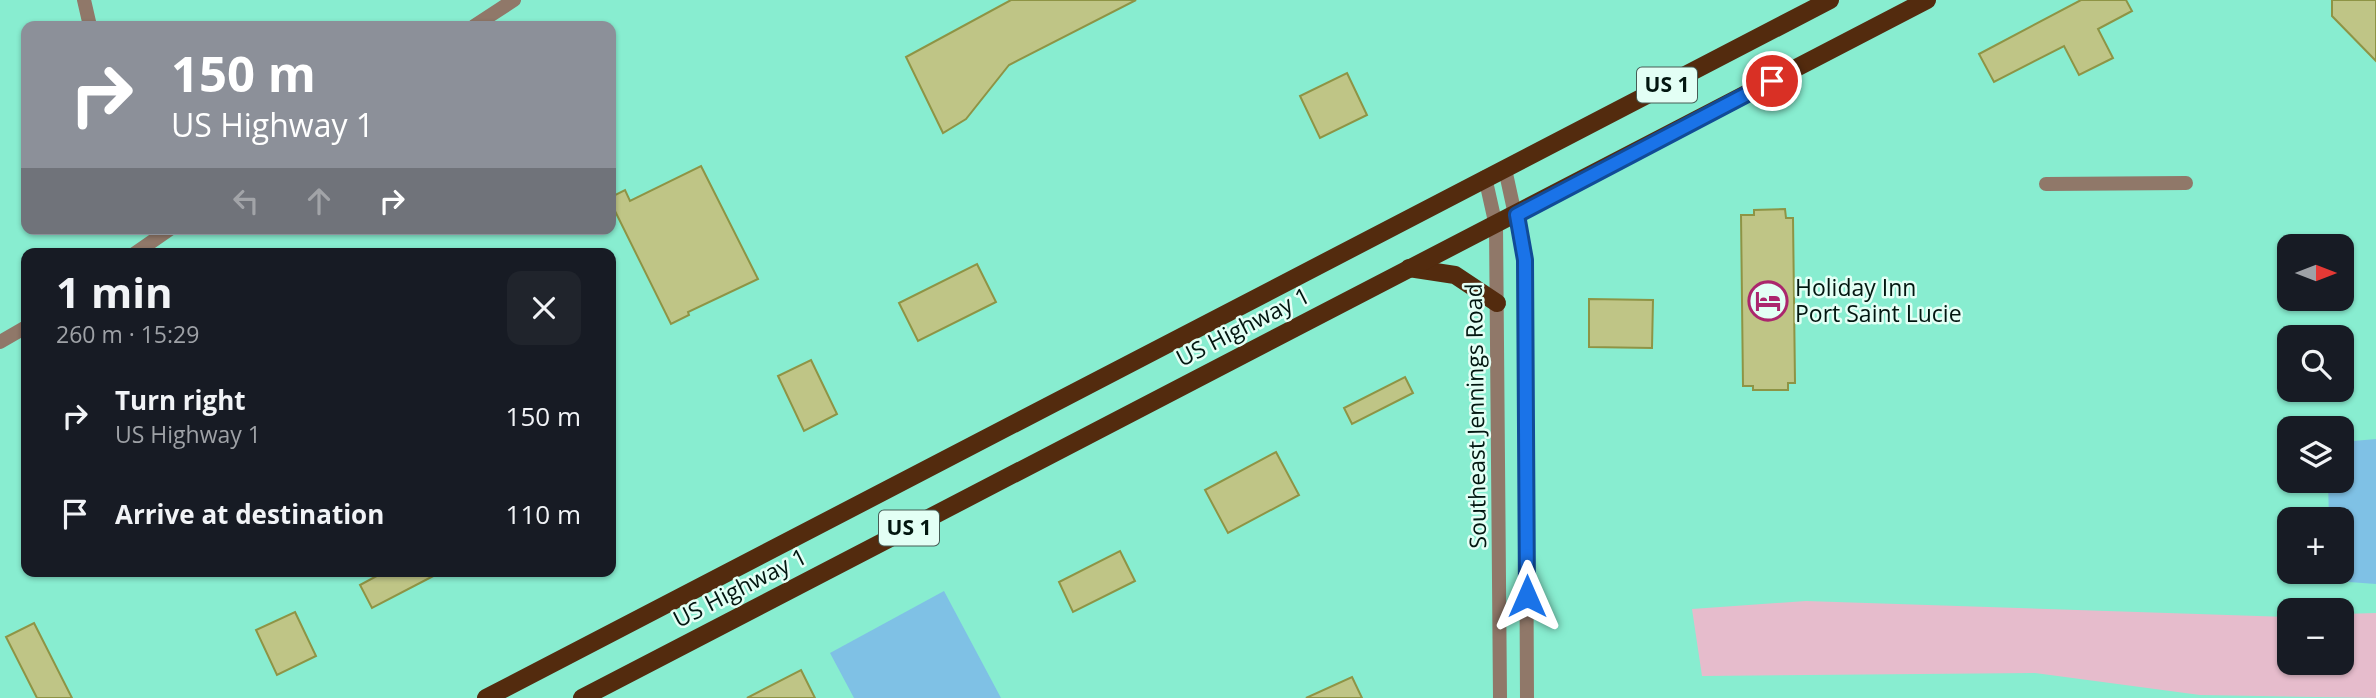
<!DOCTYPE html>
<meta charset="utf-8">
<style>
body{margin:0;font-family:"Open Sans",sans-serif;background:#20242c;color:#f1f3f6;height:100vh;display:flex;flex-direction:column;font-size:26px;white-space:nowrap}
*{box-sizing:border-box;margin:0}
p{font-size:23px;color:#9ea1a6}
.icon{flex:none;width:38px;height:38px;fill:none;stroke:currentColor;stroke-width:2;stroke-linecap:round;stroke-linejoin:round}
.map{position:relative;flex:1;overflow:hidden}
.sheet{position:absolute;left:21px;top:248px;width:595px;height:329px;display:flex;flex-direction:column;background:#171b24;border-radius:14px;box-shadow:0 2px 5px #0004}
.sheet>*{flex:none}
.hud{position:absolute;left:21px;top:21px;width:595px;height:214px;border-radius:14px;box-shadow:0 2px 5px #0004;background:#8c9099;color:#fff;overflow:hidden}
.needle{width:46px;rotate:90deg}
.controls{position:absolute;left:2277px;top:234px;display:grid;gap:14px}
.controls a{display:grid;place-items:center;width:77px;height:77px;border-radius:14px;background:#171b24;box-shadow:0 2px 5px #0004;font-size:35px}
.pin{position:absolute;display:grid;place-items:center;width:60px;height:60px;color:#fff;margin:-30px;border:4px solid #fff;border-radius:50%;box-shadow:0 2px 7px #0007}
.me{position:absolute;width:77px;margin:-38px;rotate:0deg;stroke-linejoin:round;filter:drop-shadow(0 0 5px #0008)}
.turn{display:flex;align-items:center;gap:24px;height:147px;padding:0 35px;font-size:32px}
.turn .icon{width:91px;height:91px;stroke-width:2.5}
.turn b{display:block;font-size:49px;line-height:60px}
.lanes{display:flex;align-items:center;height:66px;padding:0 35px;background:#0003;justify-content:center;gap:35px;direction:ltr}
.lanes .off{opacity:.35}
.round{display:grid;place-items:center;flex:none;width:74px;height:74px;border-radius:14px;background:#20242c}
.overview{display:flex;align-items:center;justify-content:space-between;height:119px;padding:0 35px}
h1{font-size:42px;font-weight:700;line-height:52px}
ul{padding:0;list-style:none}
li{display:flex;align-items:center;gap:21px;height:98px;padding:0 35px}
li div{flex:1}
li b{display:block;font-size:26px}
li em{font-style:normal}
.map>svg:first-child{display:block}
</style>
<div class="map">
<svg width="2376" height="698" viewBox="0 0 2376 698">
<rect width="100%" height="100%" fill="#88edd0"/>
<path fill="#e6bccc" d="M1806,601L2289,617V663H2342V614L2376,613V698L2200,695L2035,673L1702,676L1692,609Z"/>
<g fill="#7fc1e5">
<path d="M2376,439V584L2349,582L2339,572H2342V520H2329L2328,481H2342V442Z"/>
<path d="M944,591L1001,698H854L830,653Z"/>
</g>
<g fill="#bfc586" stroke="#8e9445" stroke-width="2">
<path d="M1011,0H1136L1009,65L966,119L943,133L906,57Z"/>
<path d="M2081,0H2126L2132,11L2098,29L2113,58L2079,75L2064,46L1994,82L1979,54Z"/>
<path d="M2332,0H2376V61L2332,16Z"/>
<path d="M1347,73L1367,115L1320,138L1300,96Z"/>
<path d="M701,166L758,279L688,312L689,315L671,324L611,203V197L625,190L630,201Z"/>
<path d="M1785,209L1786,218H1793L1795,383H1788V390H1753V386H1743L1741,215H1754V210Z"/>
<path d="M977,264L996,302L918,341L899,303Z"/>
<path d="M1589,299L1653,300L1652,348L1589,347Z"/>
<path d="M811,360L837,414L804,431L778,376Z"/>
<path d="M1405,377L1413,393L1352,424L1344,408Z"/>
<path d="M1276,452L1299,495L1228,533L1205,490Z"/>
<path d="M1120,551L1135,581L1073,612L1059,582Z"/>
<path d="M384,572H441L372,608L360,585Z"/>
<path d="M295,612L316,656L277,675L256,630Z"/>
<path d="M34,623L72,698H37L6,637Z"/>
<path d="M801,670L815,698H747Z"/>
<path d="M1352,677L1362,698H1306Z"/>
</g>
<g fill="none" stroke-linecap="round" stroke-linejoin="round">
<g stroke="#907869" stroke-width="14">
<path d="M84,0L90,26"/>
<path d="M474,26L514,0"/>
<path d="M2046,184L2186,183"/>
<path d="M134,254L170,229"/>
<path d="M0,342L26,327"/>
</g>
<g stroke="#907869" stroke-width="14">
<path d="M1505,169L1525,260L1527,698"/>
<path d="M1485,177L1496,226L1500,698"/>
</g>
<g stroke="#532b0e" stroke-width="18">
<path d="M1409,268L1455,275L1497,303"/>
<path d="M486,698L1830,0"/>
<path d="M582,698L1927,0"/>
</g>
</g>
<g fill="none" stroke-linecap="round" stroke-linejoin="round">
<g stroke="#114b97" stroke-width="18">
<path id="route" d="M1527,596L1525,260L1517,215L1772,81"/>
</g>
<use href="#route" stroke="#1a73e8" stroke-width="12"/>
</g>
<defs>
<g id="hotel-ring" transform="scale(2.0125)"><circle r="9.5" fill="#e3fff5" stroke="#ab266d" stroke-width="1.5"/><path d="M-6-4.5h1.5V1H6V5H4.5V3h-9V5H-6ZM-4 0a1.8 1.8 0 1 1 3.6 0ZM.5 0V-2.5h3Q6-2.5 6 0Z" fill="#ab266d"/></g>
</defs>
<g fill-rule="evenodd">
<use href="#hotel-ring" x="1768" y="301"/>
</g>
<g text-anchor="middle" stroke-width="5" stroke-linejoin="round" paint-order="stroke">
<g fill="#e3fff5" stroke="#465c55" stroke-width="2">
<rect x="1637" y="67.5" width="60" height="35" rx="5"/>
<rect x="879" y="510.5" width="60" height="35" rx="5"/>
</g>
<g font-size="21" font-weight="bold" fill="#021610">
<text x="1667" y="92">US 1</text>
<text x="909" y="535">US 1</text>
</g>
<g font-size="23" fill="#021610" stroke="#e3fff5" text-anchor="start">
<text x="1795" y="296">Holiday Inn<tspan x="1795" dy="26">Port Saint Lucie</tspan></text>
</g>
<g font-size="23" fill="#021610" stroke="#e3fff5">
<text transform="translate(1243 327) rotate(-27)" y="8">US Highway 1</text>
<text transform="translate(1476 416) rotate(-91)" y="8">Southeast Jennings Road</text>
<text transform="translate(740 588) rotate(-27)" y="8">US Highway 1</text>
</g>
</g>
</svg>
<div class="controls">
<a><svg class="needle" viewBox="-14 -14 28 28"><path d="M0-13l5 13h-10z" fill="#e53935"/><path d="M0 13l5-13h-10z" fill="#9ea1a6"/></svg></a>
<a><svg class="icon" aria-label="search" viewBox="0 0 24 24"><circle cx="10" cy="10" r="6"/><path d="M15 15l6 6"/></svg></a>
<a><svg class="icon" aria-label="layers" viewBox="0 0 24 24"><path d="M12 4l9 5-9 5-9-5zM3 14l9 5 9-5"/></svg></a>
<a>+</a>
<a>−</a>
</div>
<div class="pin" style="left:1772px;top:81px;background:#d93025"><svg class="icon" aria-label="arrive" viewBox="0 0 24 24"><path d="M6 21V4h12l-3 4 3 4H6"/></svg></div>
<svg class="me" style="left:1527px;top:596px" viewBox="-20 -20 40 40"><path d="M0-17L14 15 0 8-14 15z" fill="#1a73e8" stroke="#fff" stroke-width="4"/></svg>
<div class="hud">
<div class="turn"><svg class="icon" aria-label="right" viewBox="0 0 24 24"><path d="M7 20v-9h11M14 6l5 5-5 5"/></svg><div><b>150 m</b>US Highway 1</div></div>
<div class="lanes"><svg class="icon off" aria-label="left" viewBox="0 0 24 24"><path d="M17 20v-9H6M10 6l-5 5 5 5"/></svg><svg class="icon off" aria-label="ahead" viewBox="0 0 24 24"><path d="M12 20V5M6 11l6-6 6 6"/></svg><svg class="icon" aria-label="right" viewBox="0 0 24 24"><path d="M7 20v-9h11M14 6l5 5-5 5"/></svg></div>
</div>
<section class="sheet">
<div class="overview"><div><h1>1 min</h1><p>260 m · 15:29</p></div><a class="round"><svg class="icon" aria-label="close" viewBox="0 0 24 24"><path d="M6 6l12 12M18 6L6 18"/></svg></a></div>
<ul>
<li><svg class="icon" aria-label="right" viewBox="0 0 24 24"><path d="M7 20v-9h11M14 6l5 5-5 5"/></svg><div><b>Turn right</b><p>US Highway 1</p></div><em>150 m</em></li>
<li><svg class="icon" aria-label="arrive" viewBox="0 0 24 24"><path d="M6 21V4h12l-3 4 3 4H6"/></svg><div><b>Arrive at destination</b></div><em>110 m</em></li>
</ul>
</section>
</div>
